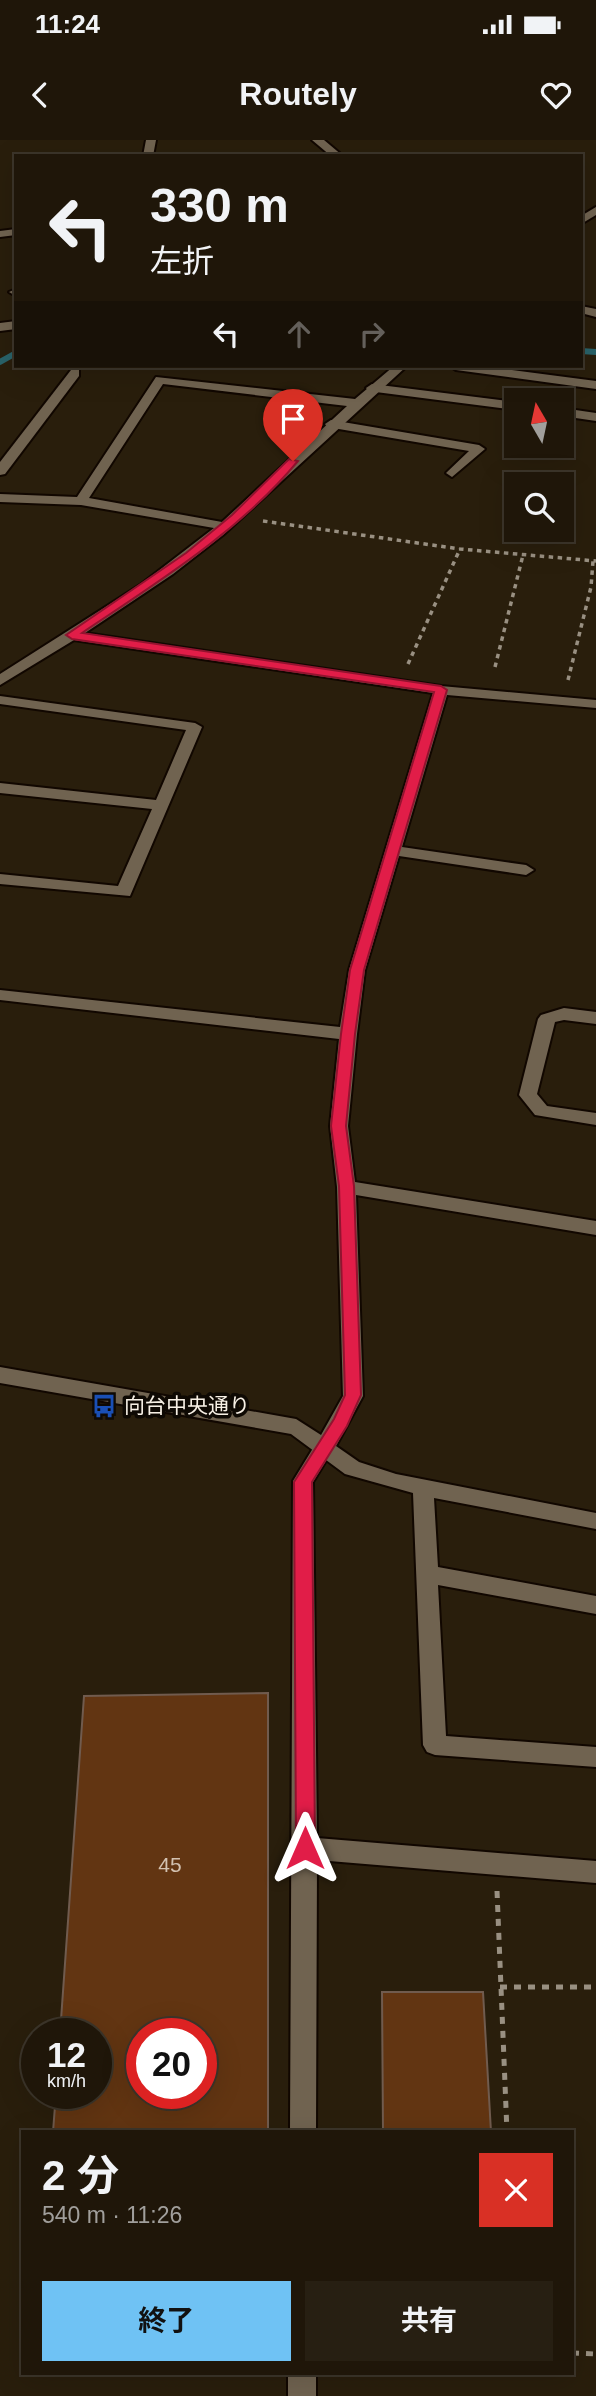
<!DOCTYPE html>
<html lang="ja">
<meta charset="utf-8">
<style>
body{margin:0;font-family:Arial,"Noto Sans JP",sans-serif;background:#271f12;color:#f1f3f6;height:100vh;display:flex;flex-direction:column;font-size:26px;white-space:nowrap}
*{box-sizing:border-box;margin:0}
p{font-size:23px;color:#a19f9c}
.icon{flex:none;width:38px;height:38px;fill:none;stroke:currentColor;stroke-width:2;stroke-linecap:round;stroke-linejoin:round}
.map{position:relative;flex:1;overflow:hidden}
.panel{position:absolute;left:21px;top:1990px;width:553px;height:245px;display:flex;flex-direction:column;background:#1f1609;border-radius:0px;box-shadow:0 7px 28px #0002,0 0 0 2px #3c352a}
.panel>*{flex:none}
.guide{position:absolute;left:14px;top:14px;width:569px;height:214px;border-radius:0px;box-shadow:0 7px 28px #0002,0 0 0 2px #3c352a;background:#1f1609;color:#f1f3f6;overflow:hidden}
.needle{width:46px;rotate:351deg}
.buttons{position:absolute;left:504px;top:248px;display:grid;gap:14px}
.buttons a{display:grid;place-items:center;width:70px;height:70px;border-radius:0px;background:#1f1609;box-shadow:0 7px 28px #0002,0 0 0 2px #3c352a;font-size:35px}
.speed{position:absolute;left:21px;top:1878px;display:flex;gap:14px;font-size:35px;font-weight:700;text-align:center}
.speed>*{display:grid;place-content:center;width:91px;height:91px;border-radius:50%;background:#1f1609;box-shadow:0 7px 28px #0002,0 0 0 2px #3c352a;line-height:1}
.speed small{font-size:18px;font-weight:400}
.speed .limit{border:10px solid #d22;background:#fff;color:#111}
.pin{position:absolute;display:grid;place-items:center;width:60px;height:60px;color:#fff;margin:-72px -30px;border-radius:50% 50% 50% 0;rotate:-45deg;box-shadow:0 0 7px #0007}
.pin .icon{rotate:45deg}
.me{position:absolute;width:77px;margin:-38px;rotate:0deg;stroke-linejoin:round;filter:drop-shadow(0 0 5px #0008)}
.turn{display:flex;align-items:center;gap:24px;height:147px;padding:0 21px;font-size:32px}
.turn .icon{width:91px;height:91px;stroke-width:2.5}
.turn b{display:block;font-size:49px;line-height:60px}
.lanes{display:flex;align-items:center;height:66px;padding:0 21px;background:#0003;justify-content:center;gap:35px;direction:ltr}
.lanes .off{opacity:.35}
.round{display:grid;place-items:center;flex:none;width:74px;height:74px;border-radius:0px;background:#271f12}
.head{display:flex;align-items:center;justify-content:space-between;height:119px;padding:0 21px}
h1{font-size:42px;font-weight:700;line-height:52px}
.action{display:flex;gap:14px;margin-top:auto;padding:14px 21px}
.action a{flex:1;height:80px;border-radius:0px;background:#6fc2f4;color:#111;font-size:28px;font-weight:700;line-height:80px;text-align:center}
.action a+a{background:#271f12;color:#f1f3f6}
.status{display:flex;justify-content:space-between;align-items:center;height:49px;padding:0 35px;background:#1f1609;direction:ltr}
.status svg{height:19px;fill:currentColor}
header{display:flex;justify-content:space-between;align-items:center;height:91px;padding:0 21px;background:#1f1609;font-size:32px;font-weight:700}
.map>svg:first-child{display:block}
</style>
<div class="status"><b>11:24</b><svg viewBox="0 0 49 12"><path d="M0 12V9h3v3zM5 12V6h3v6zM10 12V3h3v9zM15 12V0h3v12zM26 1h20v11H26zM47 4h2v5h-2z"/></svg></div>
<header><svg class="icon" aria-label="back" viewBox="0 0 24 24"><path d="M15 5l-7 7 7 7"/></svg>Routely<svg class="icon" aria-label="heart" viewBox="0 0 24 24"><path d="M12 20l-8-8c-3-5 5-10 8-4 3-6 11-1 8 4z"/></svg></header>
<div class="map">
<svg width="596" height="2256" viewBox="0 0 596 2256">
<rect width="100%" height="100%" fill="#291e0c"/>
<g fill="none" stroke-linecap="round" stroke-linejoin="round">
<g stroke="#296269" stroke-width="6">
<path d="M581,211L596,212"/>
<path d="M0,222L16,213"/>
</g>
</g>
<g fill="#623512" stroke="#705b4e" stroke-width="2" fill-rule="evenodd">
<path d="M268,1553V1992H53L56,1953H96V1894H60L84,1556ZM142,1894H201V1953H142Z"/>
<path d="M382,1852H483L491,1992H383Z"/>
</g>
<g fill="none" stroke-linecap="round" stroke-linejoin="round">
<g stroke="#110700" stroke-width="4">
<g id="service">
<path d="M581,166L596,169V177L581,173Z"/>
<path d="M75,229L79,230V236L5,334L0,335V322L71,230Z"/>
<path d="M372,244L516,262V270L368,251L366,248Z"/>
<path d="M562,268L596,273V281L562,276Z"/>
<path d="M331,280L479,305L485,309L452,337L446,333L469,311L327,287L325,284Z"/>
<path d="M325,1298L332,1300L335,1306L313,1342L317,1698L596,1721V1743L317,1720L316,1992H290L293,1341L318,1300Z"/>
<rect x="288" y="2233" width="28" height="23"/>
</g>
</g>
<g stroke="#110700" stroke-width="4">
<g id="minor">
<path d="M146,0H156L153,16H143Z"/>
<path d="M312,0H324L343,16H331Z"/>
<path d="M596,67V75L581,84V76Z"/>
<path d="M16,89V95L0,97V91Z"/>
<path d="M16,149V156L9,152Z"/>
<path d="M16,181V189L0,191V183Z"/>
<path d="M394,226H407L223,395L173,434L85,493L441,546L596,560V568L447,555L402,707L526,725L534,730L526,735L399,716L365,830L357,894L348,986L355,1042L596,1081V1095L356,1055L363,1256L336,1306L359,1322L396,1334L596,1373V1389L434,1358L438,1427L596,1456V1474L438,1445L446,1596L596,1607V1627L435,1615L427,1612L423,1605L413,1353L345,1334L291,1294L0,1243V1227L296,1279L321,1295L343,1256L337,1047L330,986L339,899L0,860V850L340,887L349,830L433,553L74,500L0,545V534L140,445L214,388L81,365L0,362V354L77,357L156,237L355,259ZM163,244L347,266L222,382L89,358Z"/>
<path d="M450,226H481L596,241V249L456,230Z"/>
<path d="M0,556L195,583L202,587L130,756L0,744V734L118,746L152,669L0,653V643L156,660L186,590L0,564Z"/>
<path d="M564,868L596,872V884L564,880L555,882L537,954L547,966L596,973V985L535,975L519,955L538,879L541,875Z"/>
</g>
</g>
<g stroke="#999082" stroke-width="3.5" stroke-dasharray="4.5 4.5" stroke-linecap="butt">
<path d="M263,381L460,409L596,421"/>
<path d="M408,524L460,409"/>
<path d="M495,527L523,415"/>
<path d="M568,540L591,447L593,421"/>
</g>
<g stroke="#999082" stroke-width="5" stroke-dasharray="7 7" stroke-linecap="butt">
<path d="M497,1751L507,1992"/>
<path d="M500,1847H596"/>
<path d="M572,2213L596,2214"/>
</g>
<use href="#service" fill="#706350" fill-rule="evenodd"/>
<use href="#minor" fill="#706350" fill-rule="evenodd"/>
</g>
<path fill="#e11d48" stroke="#92132f" stroke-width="2" d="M289,319L298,321C239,392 158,442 82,493L441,546L447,550L364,830L355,894L346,986L354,1046L361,1255L347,1286L312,1342L315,1708L312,1714L305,1717L298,1714L296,1708L294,1342L334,1279L345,1255L339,1046L331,986L341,894L350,830L434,552L72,499L66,495L186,413L232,375Z"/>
<defs>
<g id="bus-bare" transform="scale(1.89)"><path d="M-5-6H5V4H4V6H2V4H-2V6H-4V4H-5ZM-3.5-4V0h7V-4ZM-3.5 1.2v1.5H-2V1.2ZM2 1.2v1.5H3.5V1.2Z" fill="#1a4fb4" stroke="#0e0903" stroke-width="2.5" paint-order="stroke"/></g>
</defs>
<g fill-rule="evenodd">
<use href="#bus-bare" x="104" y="1266"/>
</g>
<g text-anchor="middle" stroke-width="7" stroke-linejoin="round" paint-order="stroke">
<g font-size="21" fill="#f7f0e5" stroke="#0e0903" text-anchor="start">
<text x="124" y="1273">向台中央通り</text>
</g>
<g font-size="21" fill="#d2c1b0">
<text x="170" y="1732">45</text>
</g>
</g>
</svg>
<div class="buttons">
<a><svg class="needle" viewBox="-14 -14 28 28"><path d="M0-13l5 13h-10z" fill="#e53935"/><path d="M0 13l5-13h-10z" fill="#a19f9c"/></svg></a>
<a><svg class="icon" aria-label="search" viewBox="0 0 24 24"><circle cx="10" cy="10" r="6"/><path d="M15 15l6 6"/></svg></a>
</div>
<div class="speed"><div>12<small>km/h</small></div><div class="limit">20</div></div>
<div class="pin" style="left:293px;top:321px;background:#d93025"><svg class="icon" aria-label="arrive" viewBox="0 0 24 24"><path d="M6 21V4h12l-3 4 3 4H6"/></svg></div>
<svg class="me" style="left:305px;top:1708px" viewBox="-20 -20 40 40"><path d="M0-17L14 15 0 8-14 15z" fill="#e11d48" stroke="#fff" stroke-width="4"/></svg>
<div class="guide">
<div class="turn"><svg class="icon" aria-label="left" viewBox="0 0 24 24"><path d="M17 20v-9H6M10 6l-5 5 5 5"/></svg><div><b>330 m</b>左折</div></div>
<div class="lanes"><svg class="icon" aria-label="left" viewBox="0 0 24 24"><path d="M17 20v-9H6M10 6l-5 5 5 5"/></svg><svg class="icon off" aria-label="ahead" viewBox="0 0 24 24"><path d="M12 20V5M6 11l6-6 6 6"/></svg><svg class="icon off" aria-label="right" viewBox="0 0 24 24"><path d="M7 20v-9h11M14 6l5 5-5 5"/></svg></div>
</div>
<section class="panel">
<div class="head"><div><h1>2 分</h1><p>540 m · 11:26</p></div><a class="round" style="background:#d93025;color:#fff"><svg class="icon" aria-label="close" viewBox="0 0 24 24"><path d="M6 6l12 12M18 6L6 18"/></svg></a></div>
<div class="action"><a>終了</a><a>共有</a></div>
</section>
</div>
